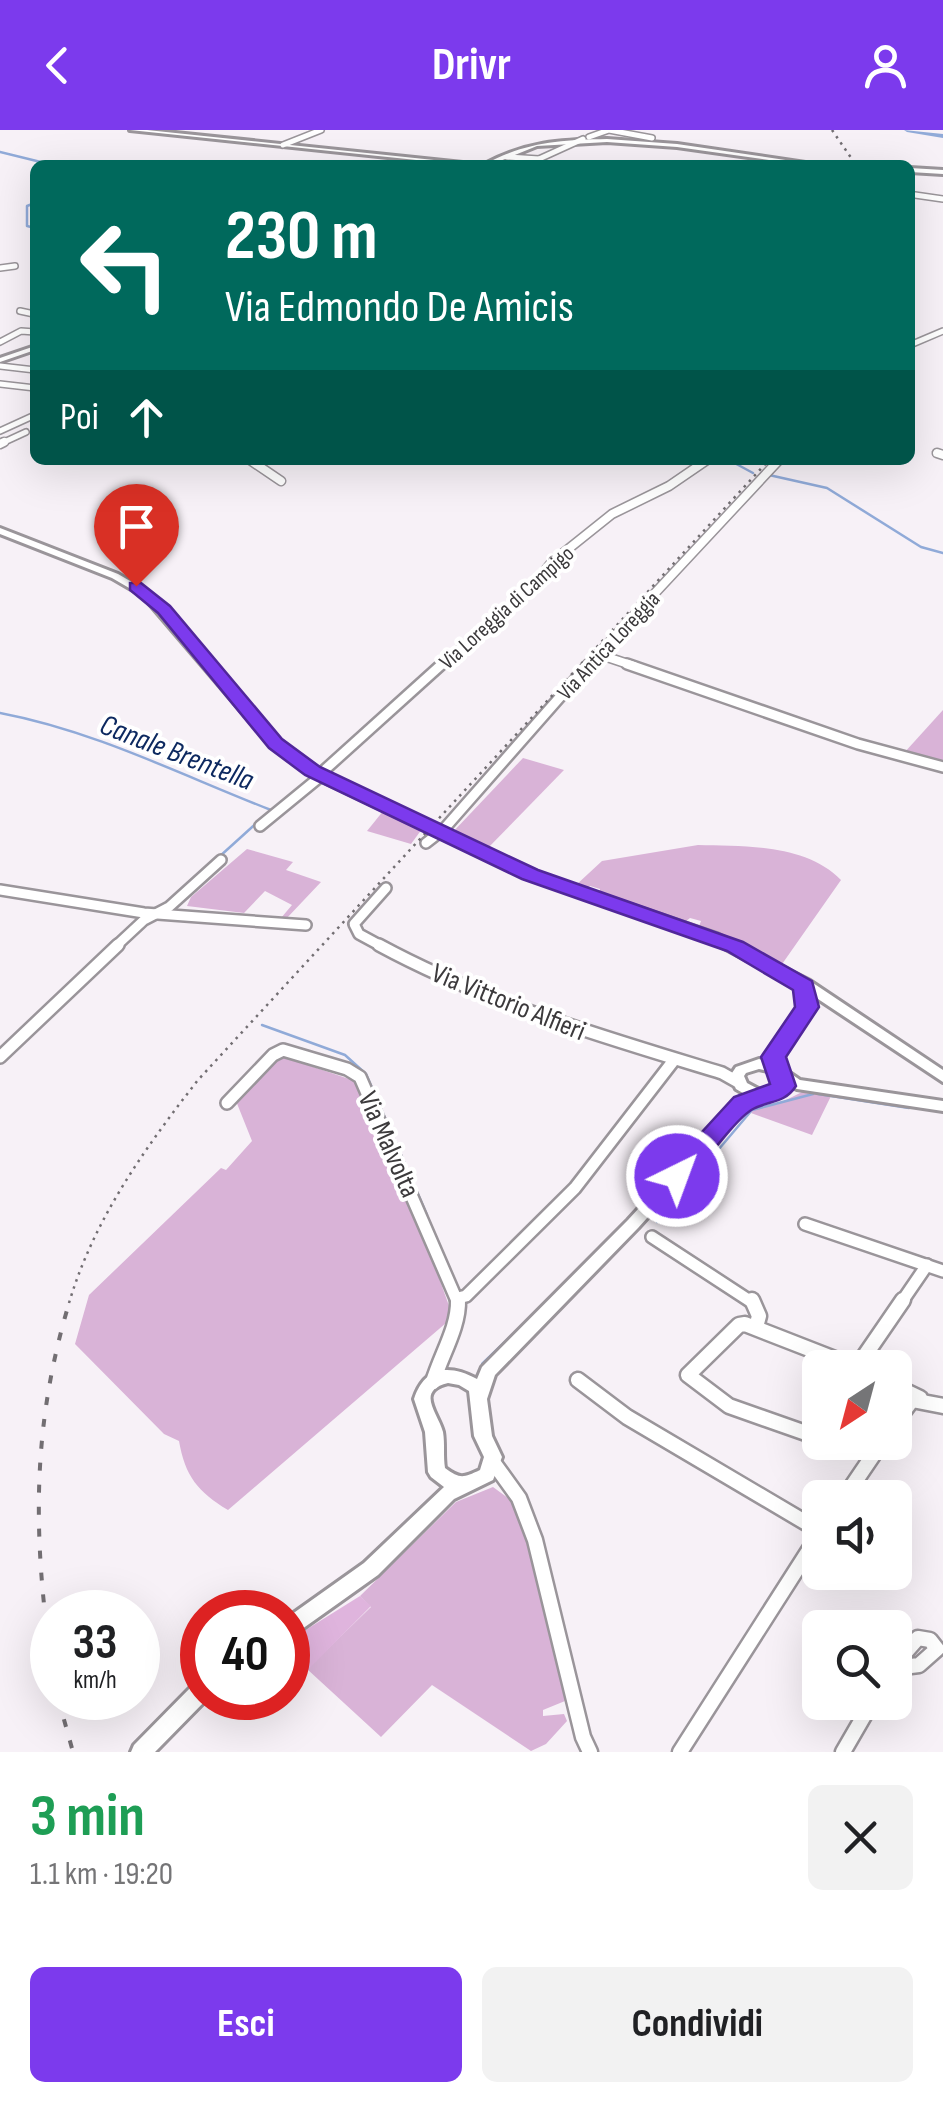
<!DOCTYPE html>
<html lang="it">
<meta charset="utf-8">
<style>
body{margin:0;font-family:"Sofia Sans Condensed",sans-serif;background:#f2f2f2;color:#202124;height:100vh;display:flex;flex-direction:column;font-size:38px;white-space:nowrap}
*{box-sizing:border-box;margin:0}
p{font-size:32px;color:#757577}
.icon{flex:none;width:55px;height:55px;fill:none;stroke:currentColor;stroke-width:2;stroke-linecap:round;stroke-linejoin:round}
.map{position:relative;height:1622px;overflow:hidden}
.sheet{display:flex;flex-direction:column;background:#fff;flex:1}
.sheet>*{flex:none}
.top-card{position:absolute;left:30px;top:30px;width:885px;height:305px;border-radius:15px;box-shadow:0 10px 40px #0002;background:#00695c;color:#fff;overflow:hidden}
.needle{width:65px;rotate:216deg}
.controls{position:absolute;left:802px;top:1220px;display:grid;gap:20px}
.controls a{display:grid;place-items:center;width:110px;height:110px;border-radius:15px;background:#fff;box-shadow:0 10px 40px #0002;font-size:50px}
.speed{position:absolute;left:30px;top:1460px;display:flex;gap:20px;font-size:50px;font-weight:700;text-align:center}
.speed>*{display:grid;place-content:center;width:130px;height:130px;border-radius:50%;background:#fff;box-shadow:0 10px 40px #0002;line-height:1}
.speed small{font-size:25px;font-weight:400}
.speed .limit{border:15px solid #d22;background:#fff;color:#111}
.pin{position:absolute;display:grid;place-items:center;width:85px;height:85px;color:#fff;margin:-102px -42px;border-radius:50% 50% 50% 0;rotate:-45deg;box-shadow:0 0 10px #0007}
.pin .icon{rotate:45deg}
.me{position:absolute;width:110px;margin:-55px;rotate:42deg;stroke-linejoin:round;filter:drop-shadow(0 0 8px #0008)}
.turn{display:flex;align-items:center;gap:35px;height:210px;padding:0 30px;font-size:45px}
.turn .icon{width:130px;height:130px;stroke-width:2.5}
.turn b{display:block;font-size:70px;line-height:85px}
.then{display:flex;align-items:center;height:95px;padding:0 30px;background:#0003;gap:20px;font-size:38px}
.round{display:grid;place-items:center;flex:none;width:105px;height:105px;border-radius:15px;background:#f2f2f2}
.headline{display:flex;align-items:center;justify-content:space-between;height:170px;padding:0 30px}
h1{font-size:60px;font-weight:700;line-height:75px;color:#1e9e55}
.action{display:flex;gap:20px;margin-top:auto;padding:20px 30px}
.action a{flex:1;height:115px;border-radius:15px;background:#7c3aed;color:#fff;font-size:40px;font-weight:700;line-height:115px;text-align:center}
.action a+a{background:#f2f2f2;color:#202124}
header{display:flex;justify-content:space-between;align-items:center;height:130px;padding:0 30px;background:#7c3aed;color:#fff;font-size:45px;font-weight:700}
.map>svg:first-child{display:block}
</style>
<header><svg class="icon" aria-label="back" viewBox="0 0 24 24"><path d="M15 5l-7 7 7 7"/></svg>Drivr<svg class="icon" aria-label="person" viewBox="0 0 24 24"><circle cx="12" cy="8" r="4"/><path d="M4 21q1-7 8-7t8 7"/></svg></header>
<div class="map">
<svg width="943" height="1622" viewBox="0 0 943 1622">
<rect width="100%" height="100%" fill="#f7f1f7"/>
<g fill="#d9b3d7">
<path d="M943,580V634L904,623Z"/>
<path d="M523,628L564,640L486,720L451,704Z"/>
<path d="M384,680L422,699L411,714L367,701Z"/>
<path d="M698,715C744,716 806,714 841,750L780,837L698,799L701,791L690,788L685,792L599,765L600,759L590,756L586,759L575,756L602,731Z"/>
<path d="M247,719L293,732L286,740L321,752L286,789L281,788L292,775L265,761L244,783L187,776L191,767Z"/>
<path d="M284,927L355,951L429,1120L453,1187L228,1380C198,1362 185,1346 179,1311L164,1304L75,1214L89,1165L221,1038L226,1040L252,1011L236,971L275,931Z"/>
<path d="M802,962L831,966L812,1005L751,983L755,978L778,974Z"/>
<path d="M493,1357L520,1377L565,1571L543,1580V1586L564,1584L567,1591L546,1614L531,1621L432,1555L381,1607L307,1539L371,1477L360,1466L456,1372Z"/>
</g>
<path fill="#dfb4dd" d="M360,1466L371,1476L297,1551L288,1542V1511Z"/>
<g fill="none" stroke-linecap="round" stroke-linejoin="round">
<g stroke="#90aad8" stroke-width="2.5">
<path d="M0,22L53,35"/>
<path d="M35,73L27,76V96L35,98"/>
<path d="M729,330L753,343"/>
<path d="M769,345L827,358L921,417L943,423"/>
<path d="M0,583C95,601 181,645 271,680L219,727"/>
<path d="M173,767L187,755"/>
<path d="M262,895L345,925L366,944L427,1085"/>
<path d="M818,964L909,978"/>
<path d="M710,1000L729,976"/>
<path d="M657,1092L752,980L813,964"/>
</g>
<path stroke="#90aad8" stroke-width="4" d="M483,1234L536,1183"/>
<path fill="#90aad8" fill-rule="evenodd" d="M904,0L943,4V8L907,2Z"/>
<g stroke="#9a959a" stroke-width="8">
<g id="minor-far4">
<path d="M589,7L609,0L652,8"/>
<path d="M283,15L321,0"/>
<path d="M507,27L539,29L527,35"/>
<path d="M539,29L583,9"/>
<path d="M915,65L943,69"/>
<path d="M0,138L15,136"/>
<path d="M20,181L34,184"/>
<path d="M0,212L21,201L35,202"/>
<path d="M910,215L943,201"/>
<path d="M0,236L35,240"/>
<path d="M0,254L35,258"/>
<path d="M0,301L35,285"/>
<path d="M0,314L26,302"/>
</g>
</g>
<g stroke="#9a959a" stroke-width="11">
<g id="minor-far3">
<path d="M0,314L4,312"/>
<path d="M937,323L943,325"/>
<path d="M250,330L281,351"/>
<path d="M598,524L634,536"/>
<path d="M440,536L527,463L552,432L612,384L669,356L707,330"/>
<path d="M587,536L779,330"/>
</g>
</g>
<g stroke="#9a959a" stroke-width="14">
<g id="minor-far2">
<path d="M627,534L858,614L943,637"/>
<path d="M319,645L442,534"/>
<path d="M260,696L321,646"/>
<path d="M426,713L444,699L589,534"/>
<path d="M0,760L144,783L306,795"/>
<path d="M115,817L144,790L169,777L221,730"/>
<path d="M383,817L359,804L354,794L386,758"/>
</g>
</g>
<g stroke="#9a959a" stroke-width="16">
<g id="minor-far1">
<path d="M379,815C488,874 604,907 722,943L738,952"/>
<path d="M0,927L118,815"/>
<path d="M227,973L273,925L283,920L347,939L360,947L458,1173"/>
<path d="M805,1094L943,1141"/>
<path d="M652,1107L753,1173"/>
<path d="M458,1168L466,1166L575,1058L674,930"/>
<path d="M901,1173L927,1135"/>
</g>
</g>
<g stroke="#9a959a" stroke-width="19">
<g id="minor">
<path d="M752,1170L759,1186L756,1197"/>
<path d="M857,1237L903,1170"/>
<path d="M578,1250L627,1287L820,1401"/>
<path d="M433,1252C441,1225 459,1197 458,1170"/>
<path d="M895,1256L920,1268"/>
<path d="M895,1293L912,1270L943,1276"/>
<path d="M820,1308L729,1276L688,1245L739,1195L745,1194L858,1238"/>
<path d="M493,1332L519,1368L535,1410L583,1607L590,1622"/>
<path d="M844,1368L882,1312"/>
<path d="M895,1534L918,1508L930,1510L937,1519L919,1535L895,1538"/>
<path d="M680,1622L820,1403"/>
<path d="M843,1622L872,1572"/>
</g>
</g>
<g stroke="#9a959a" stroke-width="6">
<g id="tertiary">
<path d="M130,0H147L482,35H464Z"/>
<path d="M607,9L677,14L819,35H804L677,17L607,12L537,16L490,35H483C526,12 559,10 607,9Z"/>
<path d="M910,38L943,40V44L910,42Z"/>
<path d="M35,216V220L0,232V228Z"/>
<path d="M0,398L118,444L149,462L279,612L322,643L534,742L717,804L810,851L943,940V952L812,865C813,890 792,910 779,930H769L767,927C781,906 809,881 794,855L709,810L526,748L314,647L271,616L143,466L112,448L0,404Z"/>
<path d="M759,929L778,935L800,950L943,971V981L797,959L788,955L785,964L748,976L638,1098L495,1245L487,1269L492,1306L502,1327L493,1350L454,1369L378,1445L295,1504L288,1507V1487L364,1433L444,1357L431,1347L428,1342L425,1302L414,1269C425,1236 449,1234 477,1249L482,1237L628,1090L738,970L748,966L736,959L730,946L736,937ZM759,939L768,941L776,947L774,958L762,961L747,953L744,946L746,943ZM448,1253L459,1255L469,1261L474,1306L484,1327L480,1340C463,1348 460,1349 445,1338C443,1326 445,1314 443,1302C438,1283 415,1261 448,1253Z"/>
<path d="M202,1551V1568H208L155,1622H131L134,1615L195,1553Z"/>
</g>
</g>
<use href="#minor-far4" stroke="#fff" stroke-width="5"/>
<use href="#minor-far3" stroke="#fff" stroke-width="8"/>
<use href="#minor-far2" stroke="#fff" stroke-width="9"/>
<use href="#minor-far1" stroke="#fff" stroke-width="11"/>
<use href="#minor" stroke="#fff" stroke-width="14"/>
<use href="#tertiary" fill="#fff" fill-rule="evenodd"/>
<g stroke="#726e72" stroke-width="2.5" stroke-dasharray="2.5 5" stroke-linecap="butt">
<path d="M832,0L856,35"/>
<path d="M69,1173C94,1089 145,1018 198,950L769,330"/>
</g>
<g stroke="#726e72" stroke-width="4" stroke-dasharray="8 14" stroke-linecap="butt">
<path d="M52,1538C33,1408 31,1298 70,1170"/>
<path d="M58,1568L73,1622"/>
</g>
</g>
<path fill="#7c3aed" stroke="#51269a" stroke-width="2.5" d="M130,453H141L170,476L282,609L320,637L538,740L743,812L812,851L819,877L786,927L796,956C784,974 770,970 753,979C736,988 702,1036 687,1053H668L664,1046L668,1039L734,967L770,954L761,927L795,877L793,860L727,821L522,749L305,645L269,618L158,483L130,460Z"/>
<g text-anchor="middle" stroke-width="8" stroke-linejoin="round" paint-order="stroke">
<g font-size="22" fill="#3c3a3c" stroke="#fff">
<text transform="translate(506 477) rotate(-42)" y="8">Via Loreggia di Campigo</text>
<text transform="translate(608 515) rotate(-47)" y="8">Via Antica Loreggia</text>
</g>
<g font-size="28" fill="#3c3a3c" stroke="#fff">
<text transform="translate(509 871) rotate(22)" y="10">Via Vittorio Alfieri</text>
<text transform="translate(390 1014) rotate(66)" y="10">Via Malvolta</text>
</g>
<g font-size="30" font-style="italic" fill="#0d2960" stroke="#fff">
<text transform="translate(177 622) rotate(21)" y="10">Canale Brentella</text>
</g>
</g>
</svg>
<div class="controls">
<a><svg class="needle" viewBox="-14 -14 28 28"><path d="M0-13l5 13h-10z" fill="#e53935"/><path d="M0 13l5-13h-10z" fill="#757577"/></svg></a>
<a><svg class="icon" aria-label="sound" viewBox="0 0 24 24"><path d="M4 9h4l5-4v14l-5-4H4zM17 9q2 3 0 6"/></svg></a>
<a><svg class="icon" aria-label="search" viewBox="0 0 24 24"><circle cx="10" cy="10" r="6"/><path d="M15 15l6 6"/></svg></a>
</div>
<div class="speed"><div>33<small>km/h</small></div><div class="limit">40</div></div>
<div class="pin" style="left:136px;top:456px;background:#d93025"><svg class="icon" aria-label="arrive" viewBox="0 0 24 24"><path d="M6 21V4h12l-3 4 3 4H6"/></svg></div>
<svg class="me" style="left:677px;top:1046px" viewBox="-20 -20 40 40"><circle r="17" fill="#7c3aed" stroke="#fff" stroke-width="3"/><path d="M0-11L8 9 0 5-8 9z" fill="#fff"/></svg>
<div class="top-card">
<div class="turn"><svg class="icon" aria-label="left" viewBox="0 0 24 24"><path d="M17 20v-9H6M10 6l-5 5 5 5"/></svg><div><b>230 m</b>Via Edmondo De Amicis</div></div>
<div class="then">Poi<svg class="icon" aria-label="ahead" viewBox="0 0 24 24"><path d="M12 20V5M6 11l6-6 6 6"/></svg></div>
</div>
</div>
<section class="sheet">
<div class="headline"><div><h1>3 min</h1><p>1.1 km · 19:20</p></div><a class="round"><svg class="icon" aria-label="close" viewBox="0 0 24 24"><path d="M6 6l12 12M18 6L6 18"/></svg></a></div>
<div class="action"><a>Esci</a><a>Condividi</a></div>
</section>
